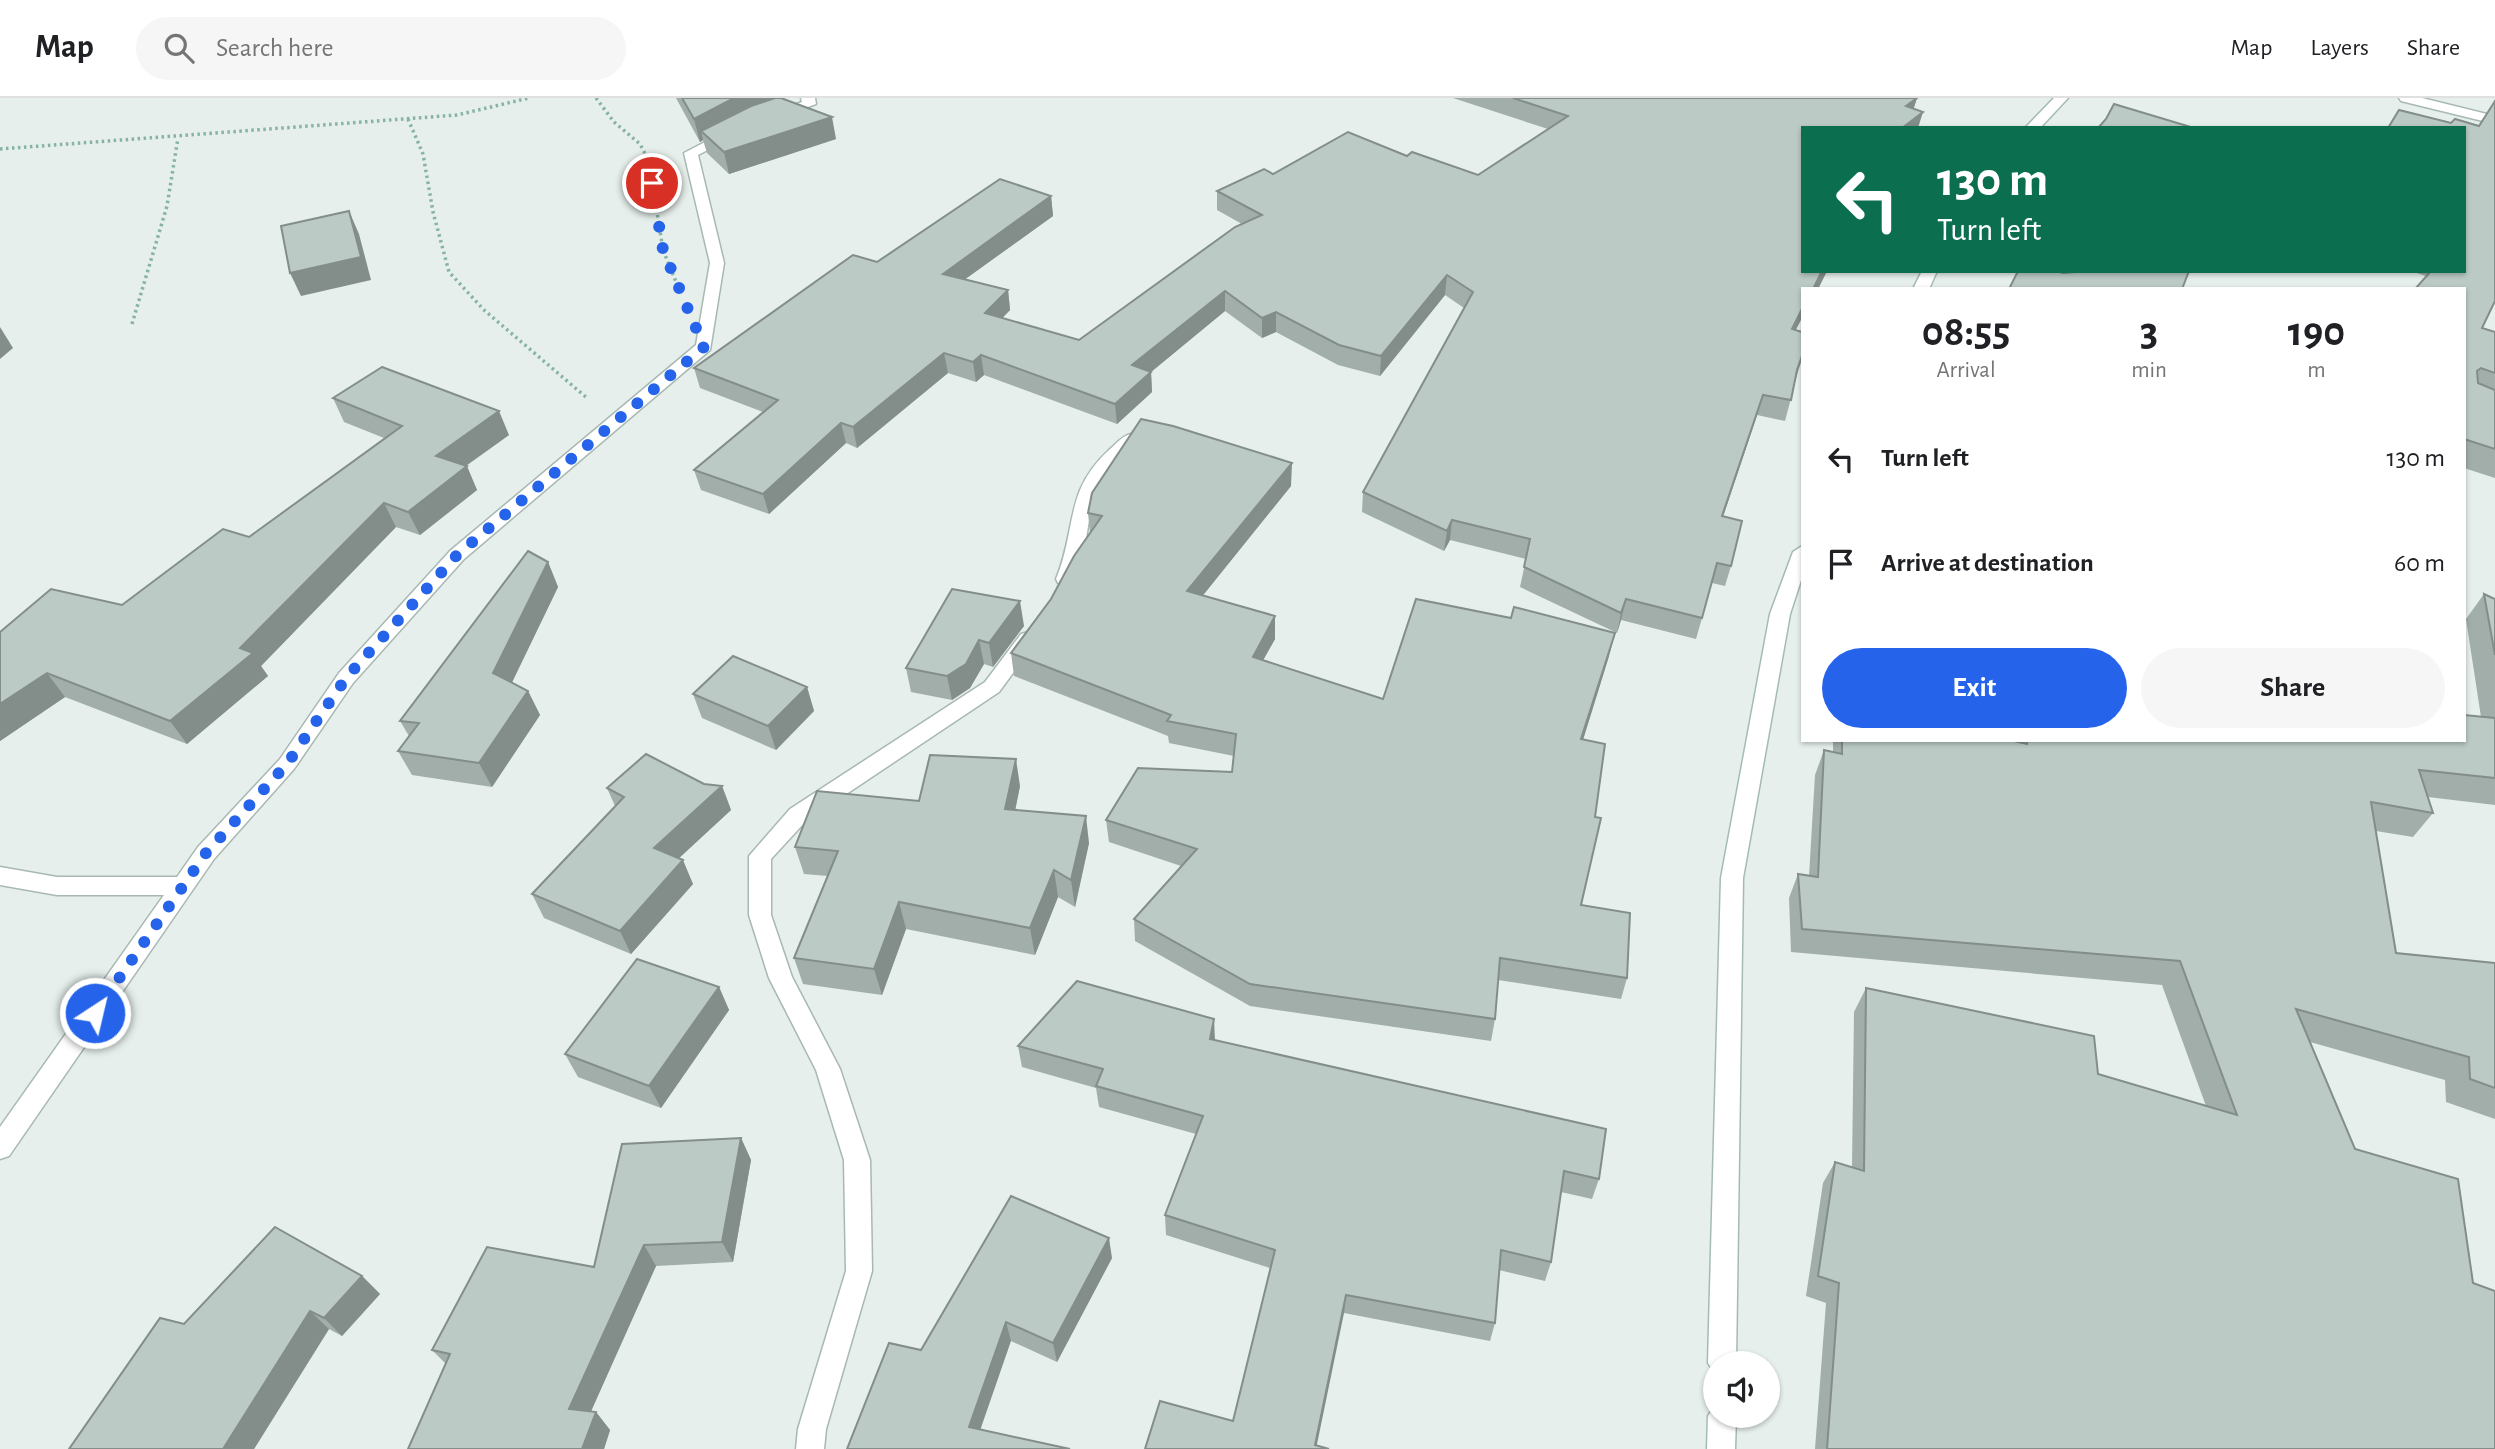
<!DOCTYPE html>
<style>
body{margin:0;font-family:"Alegreya Sans",sans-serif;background:#f6f6f6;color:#202124;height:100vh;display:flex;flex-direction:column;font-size:26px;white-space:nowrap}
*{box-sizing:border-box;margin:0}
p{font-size:23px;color:#757577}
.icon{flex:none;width:38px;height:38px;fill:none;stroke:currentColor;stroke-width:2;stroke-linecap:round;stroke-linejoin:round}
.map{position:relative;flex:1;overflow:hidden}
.details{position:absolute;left:1801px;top:189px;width:665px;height:455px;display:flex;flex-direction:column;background:#fff;border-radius:0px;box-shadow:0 2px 5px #0004}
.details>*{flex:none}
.top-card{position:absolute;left:1801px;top:28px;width:665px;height:147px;border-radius:0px;box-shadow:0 2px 5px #0004;background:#0b6e4f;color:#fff;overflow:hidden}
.fabs{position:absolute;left:1703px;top:1253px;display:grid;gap:14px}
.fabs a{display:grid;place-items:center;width:77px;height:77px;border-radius:50%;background:#fff;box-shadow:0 2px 5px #0004;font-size:35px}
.pin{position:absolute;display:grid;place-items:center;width:60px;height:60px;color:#fff;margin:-30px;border:4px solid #fff;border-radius:50%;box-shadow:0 2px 7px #0007}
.me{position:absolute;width:77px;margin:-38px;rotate:35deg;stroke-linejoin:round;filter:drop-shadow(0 0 5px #0008)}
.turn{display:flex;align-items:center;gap:24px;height:147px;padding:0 21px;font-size:32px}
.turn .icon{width:91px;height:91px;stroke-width:2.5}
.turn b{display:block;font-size:49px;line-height:60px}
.eta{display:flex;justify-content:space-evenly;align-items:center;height:119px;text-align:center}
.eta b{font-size:42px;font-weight:700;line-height:49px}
.action{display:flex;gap:14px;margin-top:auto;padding:14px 21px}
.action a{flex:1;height:80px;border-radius:42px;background:#2563eb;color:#fff;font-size:28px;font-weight:700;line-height:80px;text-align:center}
.action a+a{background:#f6f6f6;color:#202124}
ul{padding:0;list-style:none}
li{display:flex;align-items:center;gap:21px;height:105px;padding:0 21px}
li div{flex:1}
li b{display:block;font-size:26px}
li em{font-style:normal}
header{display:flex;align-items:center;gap:42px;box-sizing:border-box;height:98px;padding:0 35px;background:#fff;border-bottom:2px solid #e0e0e0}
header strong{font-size:33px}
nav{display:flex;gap:38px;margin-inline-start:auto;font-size:24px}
.search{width:490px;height:63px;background:#f6f6f6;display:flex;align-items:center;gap:18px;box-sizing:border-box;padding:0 24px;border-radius:38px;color:#757577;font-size:26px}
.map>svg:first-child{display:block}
</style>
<header>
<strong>Map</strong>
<div class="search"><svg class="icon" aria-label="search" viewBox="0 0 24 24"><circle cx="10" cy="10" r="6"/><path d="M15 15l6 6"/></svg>Search here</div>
<nav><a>Map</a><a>Layers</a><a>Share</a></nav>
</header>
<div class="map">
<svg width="2495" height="1351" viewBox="0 0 2495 1351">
<rect width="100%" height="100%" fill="#e6efeb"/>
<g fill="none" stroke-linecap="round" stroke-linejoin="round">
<g stroke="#a8b8b2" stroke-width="3">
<g id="street">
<path d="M801,0H815L816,6L777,20L770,16L802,4Z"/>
<path d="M2399,0H2422L2495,18V26L2401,3Z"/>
<path d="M728,32L735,36L733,39L698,57L724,165L710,252L464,461L353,585L294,671L214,761L9,1058L0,1061V1029L164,797H57L0,787V769L57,779H177L198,749L280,661L339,575L450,453L696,247L710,165L684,55Z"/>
<path d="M1131,336L1140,341C1126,359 1106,369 1097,391C1085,421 1089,457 1072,485H1058L1056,481C1077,431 1064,393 1109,352C1116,346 1122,338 1131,336Z"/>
<path d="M1028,534L1035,536L1038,541L999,594L806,723L771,761V817L792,879L840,971L870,1062L872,1173L826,1331L824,1351H796L798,1331L846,1173L844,1062L816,972L769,880L749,817V758L790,711L985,584L1021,536Z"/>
</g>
</g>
<g stroke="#a4bbb3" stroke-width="3">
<g id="secondary">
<path d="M2054,0H2068L2040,30H2025Z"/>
<path d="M1922,173H1937L1929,191H1913Z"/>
<path d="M1802,448V479L1790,516L1743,780L1736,1265H1715V1276L1708,1265L1721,780L1770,516L1793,454Z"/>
<path d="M1715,1307V1318H1736L1735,1351H1707L1708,1318Z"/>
</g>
</g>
<g stroke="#86b3a5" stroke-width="3.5" stroke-dasharray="2.5 3.5" stroke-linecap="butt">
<path d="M596,0L614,24L640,46L649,63L663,152L676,184"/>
<path d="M408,21L423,56L433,114L449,174L484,212L587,300"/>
<path d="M0,51L457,17L529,0"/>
<path d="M132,226L167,108L178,40"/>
</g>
<use href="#street" fill="#fff" fill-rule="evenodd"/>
<use href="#secondary" fill="#fff" fill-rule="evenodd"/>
</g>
<g fill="#a1aea9">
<path d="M676,0H781L836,41L729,76L707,55L703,42L700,44Z"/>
<path d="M1453,0H1917L1913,11L1802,30L1827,173L1818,191H1802L1796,232L1802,234V261L1796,281L1785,323L1757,317L1723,419L1731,468L1725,488L1712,485L1696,541L1621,522L1617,535L1520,489L1526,461L1450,442L1444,453L1362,414L1363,394L1464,210L1445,197L1380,278L1338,267L1276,234L1262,240L1225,213L1151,274L1152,294L1117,326L984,277L976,284L948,275L857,350L846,345L769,416L701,392L694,372L763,314L700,290L694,270L877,164L1051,98L1053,118L965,181L1008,192L1010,212L1002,220L1079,242L1242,126L1217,112V93L1273,76L1407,58L1478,77L1548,31Z"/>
<path d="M2018,173H2189L2182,191Z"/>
<path d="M2411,173H2464L2482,230L2495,234V380L2464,370V191Z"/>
<path d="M333,300L509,337L466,368L477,392L420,437L396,429L261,568L268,578L187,646L65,599L0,643V534L122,507L249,439L384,340L344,324Z"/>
<path d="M1291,388L1203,497L1275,518V541L1263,562L1383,601L1609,558L1583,642L1581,807L1627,880L1621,901L1498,882L1495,921L1491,943L1250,908L1135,843L1134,821L1181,768L1109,744L1106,722L1232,674L1234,658L1169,645L1168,638L1014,578L1011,555L1051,501L1090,435L1088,415Z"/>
<path d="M548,464L558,489L512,584L528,593L540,617L492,689L412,677L398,653L409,638L400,623Z"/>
<path d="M952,491L1024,528L993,569L984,566L970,590L952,602L911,594L906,570Z"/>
<path d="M2484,496L2495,501V707L2428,699L2433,715L2413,739L2376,733L2396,855L2495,865V1021L2446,1004L2445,982L2310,944L2355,1051L2495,1351H1815L1826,1205L1806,1198L1823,1085L1835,1064L1852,1069L1854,914L1866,890L2098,976L2206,1008L2162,887L1791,854L1789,800L1798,776L1809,778L1815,677L1824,652L1833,654V642H2464L2481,619L2466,521Z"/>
<path d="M807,589L814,613L776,652L702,620L693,596Z"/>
<path d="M704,686L722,688L731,712L679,760L693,786L631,856L544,820L532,796L615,708L607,690Z"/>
<path d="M1020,688L1015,712L1089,745L1075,809L1058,799L1035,857L906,831L882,897L803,886L794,860L828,778L804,776L795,749Z"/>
<path d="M719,889L729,912L661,1010L578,979L565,956Z"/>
<path d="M1215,942L1599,1081L1592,1101L1561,1094L1551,1164L1545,1183L1499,1172L1495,1225L1490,1243L1344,1215L1233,1323L1270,1170L1166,1137L1165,1117L1196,1036L1099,1009L1096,990L1022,969L1018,948Z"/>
<path d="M741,1040L751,1062L733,1164L656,1168L591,1313L596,1314L610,1332L604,1351H408L446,1266L432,1252L594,1169Z"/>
<path d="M1112,1160L1057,1264L1011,1243L847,1351L921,1252Z"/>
<path d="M362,1178L380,1196L342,1238L329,1231L254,1351L184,1226Z"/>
</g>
<g fill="#838d89">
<path d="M734,0H780L701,33L703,42L700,44L694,21Z"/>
<path d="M1917,0L1911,19L1906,8Z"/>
<path d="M1923,14L1918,30H1902Z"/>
<path d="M832,19L836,41L729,76L724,54Z"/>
<path d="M1051,98L1053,118L946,195L943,176Z"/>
<path d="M349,113L359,136L371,182L301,198L290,175Z"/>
<path d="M1822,173H1827L1818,191H1813Z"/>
<path d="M1447,177L1445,197L1380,278L1381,258Z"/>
<path d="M1008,192L1010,212L988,235L985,215Z"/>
<path d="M1225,193V213L1134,288L1132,267Z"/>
<path d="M1802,211V220L1786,251L1792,231Z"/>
<path d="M1276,214V234L1262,240V220Z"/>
<path d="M0,229L13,250L0,261Z"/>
<path d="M944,255L948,275L857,350L853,329Z"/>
<path d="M981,257L984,277L976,284L973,264Z"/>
<path d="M1151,274L1152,294L1117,326L1115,306Z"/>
<path d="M1763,297L1757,317L1716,439L1722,418Z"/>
<path d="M499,313L509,337L447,381L436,358Z"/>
<path d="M841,325L846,345L769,416L763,396Z"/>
<path d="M1292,365L1291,388L1188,516L1187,493Z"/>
<path d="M467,368L477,392L420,437L408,414Z"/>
<path d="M384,405L396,429L261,568L268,578L187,646L170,623L240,550Z"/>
<path d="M1452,422L1450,442L1444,453L1447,433Z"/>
<path d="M548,464L558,489L505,599L493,575Z"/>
<path d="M1626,501L1621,522L1617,535L1621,515Z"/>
<path d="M1020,503L1024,528L993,569L989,545Z"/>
<path d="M1275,518V541L1252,582L1253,559Z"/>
<path d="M1615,535L1609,558L1576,664L1581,641Z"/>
<path d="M979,542L984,566L970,590L952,602L947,578Z"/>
<path d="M47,575L65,599L0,643V606Z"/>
<path d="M807,589L814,613L776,652L768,628Z"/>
<path d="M528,593L540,617L492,689L479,665Z"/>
<path d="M1016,661L1020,688L1010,738L1005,711Z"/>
<path d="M722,688L731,712L664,774L654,750Z"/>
<path d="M1086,718L1089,745L1075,809L1071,782Z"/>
<path d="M683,762L693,786L631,856L620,833Z"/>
<path d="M1054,772L1058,799L1035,857L1030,830Z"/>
<path d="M899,804L906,831L882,897L874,871Z"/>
<path d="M719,889L729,912L661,1010L649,988Z"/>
<path d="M1214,921L1215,943L1210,941Z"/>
<path d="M741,1040L751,1062L733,1164L722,1144Z"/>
<path d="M1109,1140L1112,1160L1057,1264L1053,1245Z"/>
<path d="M644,1147L656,1168L584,1329L569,1311Z"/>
<path d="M362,1178L380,1196L342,1238L324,1220Z"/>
<path d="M1346,1197L1344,1215L1316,1351H1314Z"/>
<path d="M310,1213L329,1231L254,1351H223Z"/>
<path d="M1006,1224L1011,1243L975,1347L969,1329Z"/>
<path d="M596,1314L610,1332L604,1351H582Z"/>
</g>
<g fill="#bbcac4" stroke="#838d89" stroke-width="2">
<path d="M682,0H734L694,21Z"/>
<path d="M775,0H781L832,19L724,54L701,33L751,8Z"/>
<path d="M1513,0H1917L1906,8L1923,14L1902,30H1802V173H1822L1813,191H1802V211L1792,231L1802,234V258L1797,272L1791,302L1763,297L1722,418L1742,423L1731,468L1717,465L1702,520L1626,501L1621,515L1524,469L1530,441L1452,422L1447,433L1363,394L1473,194L1447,177L1381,258L1339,247L1276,214L1262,220L1225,193L1132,267L1151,274L1115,306L981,257L973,264L944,255L853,329L841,325L763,396L694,372L778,302L694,270L853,157L877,164L1000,81L1051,98L943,176L1008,192L985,215L1079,242L1235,129L1262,117L1217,93L1264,71L1273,76L1348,34L1407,58L1412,54L1478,77L1568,18Z"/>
<path d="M2495,3V203L2482,230L2495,234V275L2481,270L2477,273L2478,285L2495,292V351L2464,341V191H2415L2431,173H2464V30H2388L2399,12L2451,25L2455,21L2479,28Z"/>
<path d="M2114,6L2194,30H2098L2106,21Z"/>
<path d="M349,113L361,159L290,175L281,128Z"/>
<path d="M2018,173H2057L2063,175L2088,173H2189L2182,191H2009Z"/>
<path d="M382,269L499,313L436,358L467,368L408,414L384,405L240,550L253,555L170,623L47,575L0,606V534L51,491L122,507L223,431L249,439L402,328L333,300Z"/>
<path d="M1141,321L1173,328L1292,365L1187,493L1275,518L1253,559L1383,601L1416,501L1511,520L1514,509L1615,535L1581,641L1605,646L1595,719L1601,720L1581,807L1630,815L1627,880L1500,860L1495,921L1250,886L1134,821L1197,751L1106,722L1138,670L1232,674L1236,636L1167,623L1171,617L1011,555L1051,501L1074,458L1102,418L1088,415L1092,395Z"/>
<path d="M528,453L548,464L493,575L528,593L479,665L398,653L419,625L400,623Z"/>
<path d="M952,491L1020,503L989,545L979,542L966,566L947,578L906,570Z"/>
<path d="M2484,496L2495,501V557Z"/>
<path d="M733,558L807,589L768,628L693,596Z"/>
<path d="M2464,617L2495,620V680L2419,672L2433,715L2371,704L2396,855L2495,865V990L2470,981L2469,959L2296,911L2355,1051L2458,1081L2473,1185L2495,1193V1351H1827L1839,1185L1818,1178L1835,1064L1864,1073L1866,890L2094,938L2098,976L2237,1017L2180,863L1802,831L1798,776L1818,779L1824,652L1842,656V642H2010L2027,646V642H2464Z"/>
<path d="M646,656L704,686L722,688L654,750L683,762L620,833L532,796L624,699L607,690Z"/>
<path d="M930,657L1016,661L1005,711L1086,718L1071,782L1054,772L1030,830L899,804L874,871L794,860L838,753L795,749L817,693L919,703Z"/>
<path d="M637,861L719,889L649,988L565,956Z"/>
<path d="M1077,883L1214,921L1210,941L1606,1031L1599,1081L1564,1073L1551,1164L1501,1152L1495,1225L1346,1197L1315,1347L1329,1351H1145L1160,1303L1233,1323L1275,1152L1165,1117L1203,1018L1096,988L1103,971L1018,948Z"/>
<path d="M741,1040L722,1144L644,1147L569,1311L596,1314L582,1351H408L450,1256L432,1252L487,1149L594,1169L622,1046Z"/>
<path d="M1011,1098L1109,1140L1053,1245L1006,1224L969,1329L1070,1351H847L889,1245L921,1252Z"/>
<path d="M275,1129L362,1178L324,1220L310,1213L223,1351H69L160,1220L184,1226Z"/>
</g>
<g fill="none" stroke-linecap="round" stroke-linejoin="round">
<path stroke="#2563eb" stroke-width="12" stroke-dasharray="0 21.6" d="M95,915L206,755L287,666L346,580L457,457L704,249L663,152L652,85"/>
</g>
</svg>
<div class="fabs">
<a><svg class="icon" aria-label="sound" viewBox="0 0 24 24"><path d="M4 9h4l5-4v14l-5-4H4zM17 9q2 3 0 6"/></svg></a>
</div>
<div class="pin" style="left:652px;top:85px;background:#d93025"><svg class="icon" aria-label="arrive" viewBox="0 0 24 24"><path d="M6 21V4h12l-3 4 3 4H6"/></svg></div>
<svg class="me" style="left:95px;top:915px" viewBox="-20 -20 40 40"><circle r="17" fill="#2563eb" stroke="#fff" stroke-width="3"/><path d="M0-11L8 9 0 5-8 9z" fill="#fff"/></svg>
<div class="top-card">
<div class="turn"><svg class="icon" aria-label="left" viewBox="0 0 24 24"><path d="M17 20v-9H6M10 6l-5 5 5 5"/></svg><div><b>130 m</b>Turn left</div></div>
</div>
<section class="details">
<div class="eta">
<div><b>08:55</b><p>Arrival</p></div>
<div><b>3</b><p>min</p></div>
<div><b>190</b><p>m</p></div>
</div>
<ul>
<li><svg class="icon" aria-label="left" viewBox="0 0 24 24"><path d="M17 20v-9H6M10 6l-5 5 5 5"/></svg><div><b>Turn left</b></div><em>130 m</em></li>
<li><svg class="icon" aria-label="arrive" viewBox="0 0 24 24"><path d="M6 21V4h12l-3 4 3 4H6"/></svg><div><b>Arrive at destination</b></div><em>60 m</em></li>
</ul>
<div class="action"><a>Exit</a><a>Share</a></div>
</section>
</div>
